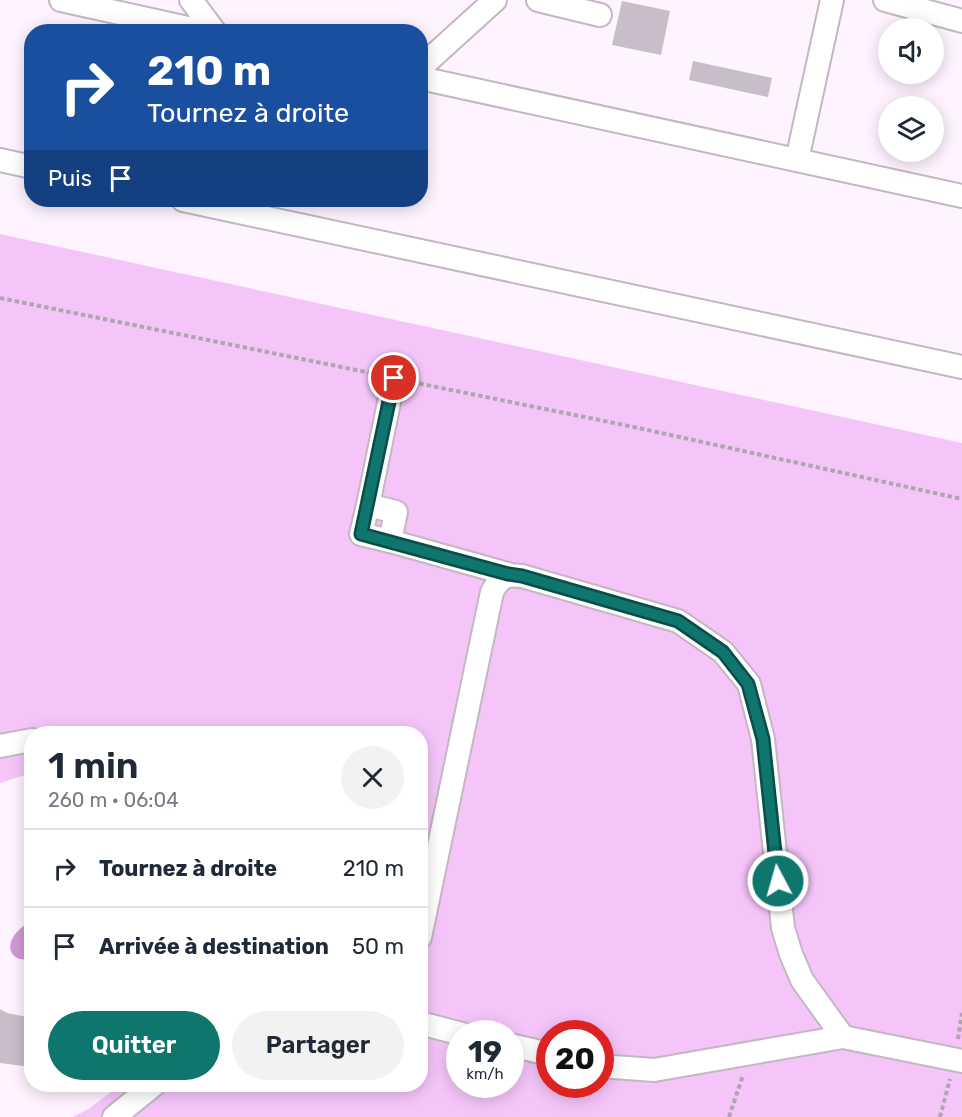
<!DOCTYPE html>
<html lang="fr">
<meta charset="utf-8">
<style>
body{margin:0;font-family:Rubik,sans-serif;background:#f2f2f3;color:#1f2937;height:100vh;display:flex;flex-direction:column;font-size:22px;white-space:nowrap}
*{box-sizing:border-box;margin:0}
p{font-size:20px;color:#747a83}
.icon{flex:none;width:33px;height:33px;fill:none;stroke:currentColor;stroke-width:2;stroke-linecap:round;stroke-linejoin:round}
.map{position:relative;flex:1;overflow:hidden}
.sheet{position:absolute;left:24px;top:726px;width:404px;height:366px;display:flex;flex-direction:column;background:#fff;border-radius:24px;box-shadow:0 3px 15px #0003}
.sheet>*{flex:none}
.hud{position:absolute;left:24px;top:24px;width:404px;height:183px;border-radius:24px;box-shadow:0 3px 15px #0003;background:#1a4fa0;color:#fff;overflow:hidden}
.buttons{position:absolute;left:878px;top:18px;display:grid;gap:12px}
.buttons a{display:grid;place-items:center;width:66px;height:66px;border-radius:50%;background:#fff;box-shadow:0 3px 15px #0003;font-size:30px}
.speed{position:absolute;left:446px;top:1020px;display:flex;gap:12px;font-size:30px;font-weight:700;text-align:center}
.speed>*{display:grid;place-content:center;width:78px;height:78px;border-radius:50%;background:#fff;box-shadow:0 3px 15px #0003;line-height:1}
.speed small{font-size:15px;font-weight:400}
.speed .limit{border:9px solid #d22;background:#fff;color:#111}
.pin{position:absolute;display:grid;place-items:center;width:51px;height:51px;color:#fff;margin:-26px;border:3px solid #fff;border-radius:50%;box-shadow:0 2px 6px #0007}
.me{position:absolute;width:66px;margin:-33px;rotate:354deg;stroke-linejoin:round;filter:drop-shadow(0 0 4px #0008)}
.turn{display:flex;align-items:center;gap:21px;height:126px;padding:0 24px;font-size:27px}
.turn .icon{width:78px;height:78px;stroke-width:2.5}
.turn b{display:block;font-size:42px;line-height:51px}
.then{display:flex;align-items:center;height:57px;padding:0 24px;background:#0003;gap:12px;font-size:22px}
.round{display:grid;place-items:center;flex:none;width:63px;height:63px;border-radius:32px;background:#f2f2f3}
.summary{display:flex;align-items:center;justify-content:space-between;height:102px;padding:0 24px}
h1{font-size:36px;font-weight:600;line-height:45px}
.primary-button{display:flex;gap:12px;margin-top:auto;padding:12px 24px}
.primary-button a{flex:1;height:69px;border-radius:36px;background:#0f766e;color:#fff;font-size:24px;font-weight:600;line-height:69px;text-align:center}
.primary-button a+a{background:#f2f2f3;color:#1f2937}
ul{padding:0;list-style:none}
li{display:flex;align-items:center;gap:18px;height:78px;padding:0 24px;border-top:2px solid #e0e1e3}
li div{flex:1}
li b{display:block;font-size:22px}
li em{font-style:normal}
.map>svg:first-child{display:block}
</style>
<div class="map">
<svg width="962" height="1117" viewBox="0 0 962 1117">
<rect width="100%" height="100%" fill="#fef3ff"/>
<path fill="#f5c5fa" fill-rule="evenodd" d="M0,234L962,443V1117H73L90,1108L120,1085L420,1084V734H32L31,776H22L0,783ZM459,1034H510V1084H459ZM549,1034H600V1084H549Z"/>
<path fill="#d099d5" d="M31,922V961C27,959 21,960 17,958C0,947 19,926 31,922Z"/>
<g fill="#c8bdc8">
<path d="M622,1L670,11L661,55L612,45Z"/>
<path d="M693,61L772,78L768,97L689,80Z"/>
<path d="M0,1009L7,1013L32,1018V1067L0,1063Z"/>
</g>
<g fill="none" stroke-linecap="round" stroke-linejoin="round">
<g stroke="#c2b7c2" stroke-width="26">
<g id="minor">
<path d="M61,0L206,32"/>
<path d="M191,0L215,32"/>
<path d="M538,0L600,15"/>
<path d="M885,0L962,21"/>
<path d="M420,68L495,0"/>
<path d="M420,78L962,196"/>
<path d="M0,160L32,167"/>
<path d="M797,160L832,0"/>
<path d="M183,200L962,367"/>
<path d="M394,378L368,505L396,512L390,541L508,574"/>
<path d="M368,505L361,534L390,541"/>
<path d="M0,746L32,740"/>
<path d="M420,937L492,592C500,577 506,574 522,576L678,621L723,652L749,684L763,739L783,928L791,954L802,980L843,1037"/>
<path d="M420,1023L462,1034"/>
<path d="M510,1045L549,1054"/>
<path d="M600,1066L654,1070L843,1037L962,1061"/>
<path d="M114,1117L155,1084"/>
</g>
</g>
<g stroke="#aea5af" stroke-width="4" stroke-dasharray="4.5 3" stroke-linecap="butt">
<path d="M0,298L376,374"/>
<path d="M412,382L634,427L962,499"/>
<path d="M958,1039L962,1013"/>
<path d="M729,1117L743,1075"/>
<path d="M940,1117L950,1079"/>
</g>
<use href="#minor" stroke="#fff" stroke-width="22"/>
</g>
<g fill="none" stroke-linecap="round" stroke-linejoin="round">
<g stroke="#0a4d48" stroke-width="15">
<path id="route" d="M394,378L361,534L508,574L522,576L678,621L723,652L748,684L763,739L778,881"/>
</g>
<use href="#route" stroke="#0f766e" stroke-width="10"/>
</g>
</svg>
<div class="buttons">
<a><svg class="icon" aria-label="sound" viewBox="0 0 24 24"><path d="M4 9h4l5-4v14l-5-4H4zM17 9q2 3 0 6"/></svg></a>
<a><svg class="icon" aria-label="layers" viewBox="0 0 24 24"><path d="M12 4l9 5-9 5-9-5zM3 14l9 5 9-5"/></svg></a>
</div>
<div class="speed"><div>19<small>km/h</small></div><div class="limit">20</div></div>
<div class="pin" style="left:394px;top:378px;background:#d93025"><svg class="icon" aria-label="arrive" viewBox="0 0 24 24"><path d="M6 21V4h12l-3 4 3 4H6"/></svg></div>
<svg class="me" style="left:778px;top:881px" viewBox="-20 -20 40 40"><circle r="17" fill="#0f766e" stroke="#fff" stroke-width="3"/><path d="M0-11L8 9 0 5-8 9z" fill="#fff"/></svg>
<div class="hud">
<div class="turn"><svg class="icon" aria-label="right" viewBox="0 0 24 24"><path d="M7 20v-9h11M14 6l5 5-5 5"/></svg><div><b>210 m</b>Tournez à droite</div></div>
<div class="then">Puis<svg class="icon" aria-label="arrive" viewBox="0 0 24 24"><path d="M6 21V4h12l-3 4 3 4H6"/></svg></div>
</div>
<section class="sheet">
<div class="summary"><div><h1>1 min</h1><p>260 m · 06:04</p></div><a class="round"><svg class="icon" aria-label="close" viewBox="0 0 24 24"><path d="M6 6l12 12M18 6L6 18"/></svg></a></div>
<ul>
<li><svg class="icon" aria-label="right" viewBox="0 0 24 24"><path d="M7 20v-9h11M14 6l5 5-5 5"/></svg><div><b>Tournez à droite</b></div><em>210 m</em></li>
<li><svg class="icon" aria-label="arrive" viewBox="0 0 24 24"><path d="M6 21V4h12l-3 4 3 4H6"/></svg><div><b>Arrivée à destination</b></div><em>50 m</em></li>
</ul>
<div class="primary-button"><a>Quitter</a><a>Partager</a></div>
</section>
</div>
